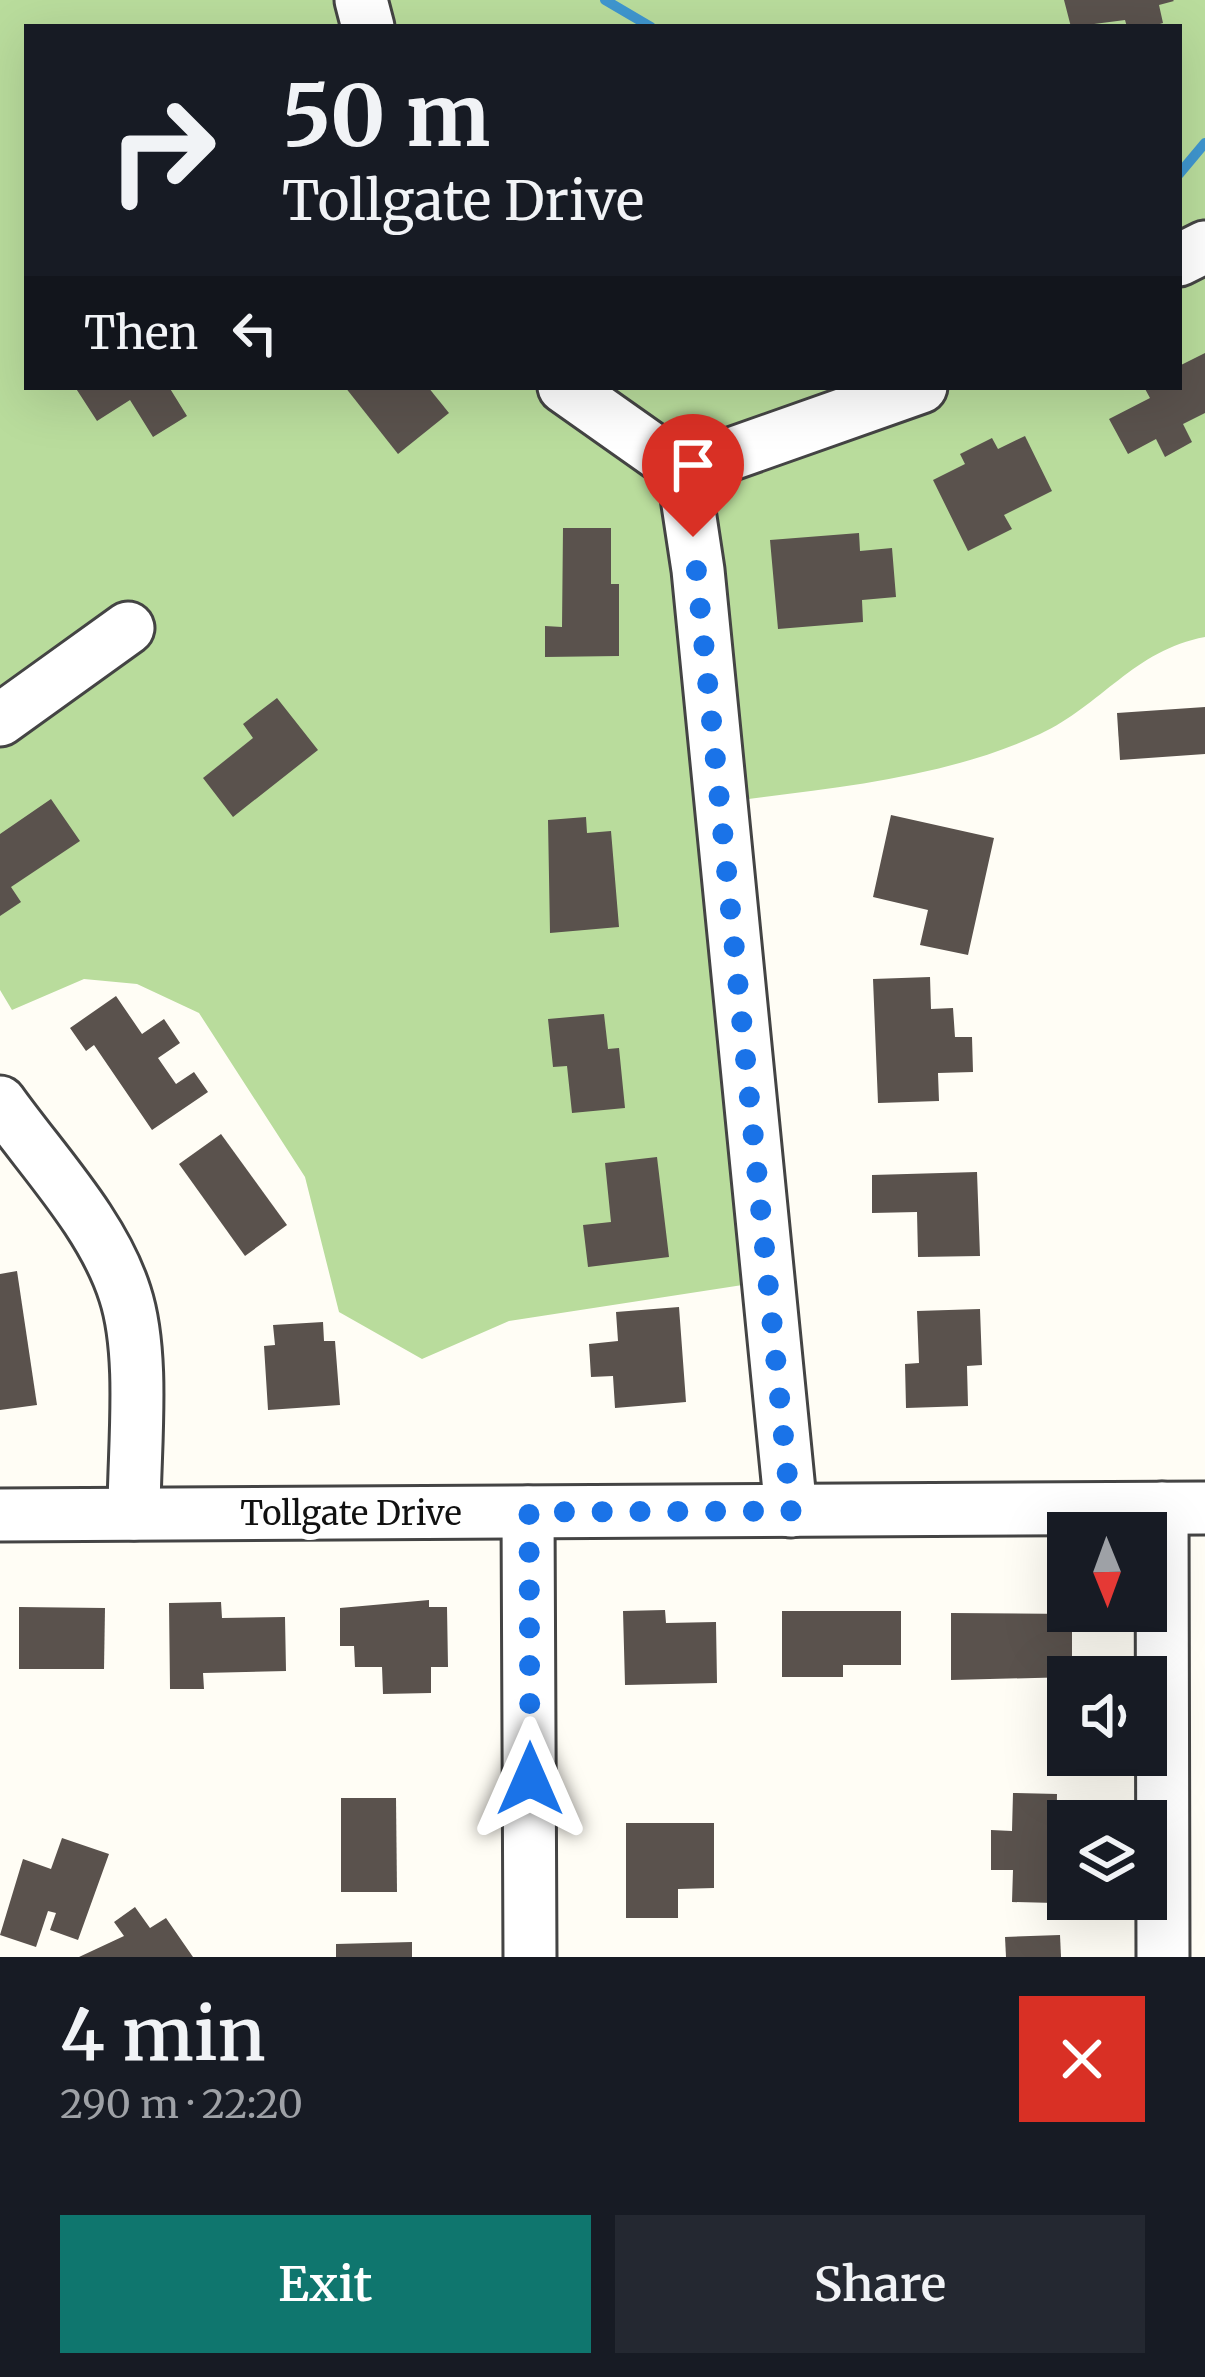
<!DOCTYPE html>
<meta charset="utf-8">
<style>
body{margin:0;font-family:Merriweather,serif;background:#242831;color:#f1f3f6;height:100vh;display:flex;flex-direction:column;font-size:45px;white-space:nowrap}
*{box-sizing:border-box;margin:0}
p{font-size:39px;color:#9ea1a6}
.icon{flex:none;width:66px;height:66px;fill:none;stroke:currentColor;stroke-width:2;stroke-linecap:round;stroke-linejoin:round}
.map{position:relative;height:1957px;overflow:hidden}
.drawer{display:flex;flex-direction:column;background:#171b24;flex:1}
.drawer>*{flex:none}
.guide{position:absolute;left:24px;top:24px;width:1158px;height:366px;border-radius:0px;box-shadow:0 12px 48px #0002;background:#171b24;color:#f1f3f6;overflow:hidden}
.needle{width:78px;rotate:179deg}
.buttons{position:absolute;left:1047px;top:1512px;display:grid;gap:24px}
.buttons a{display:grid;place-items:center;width:120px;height:120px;border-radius:0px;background:#171b24;box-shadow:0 12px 48px #0002;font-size:60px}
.pin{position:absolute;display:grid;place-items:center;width:102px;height:102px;color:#fff;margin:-123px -51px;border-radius:50% 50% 50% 0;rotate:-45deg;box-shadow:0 0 12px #0007}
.pin .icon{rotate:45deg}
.me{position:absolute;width:132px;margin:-66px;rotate:0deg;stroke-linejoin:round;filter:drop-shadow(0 0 9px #0008)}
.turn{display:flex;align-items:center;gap:42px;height:252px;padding:0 60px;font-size:54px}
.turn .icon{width:156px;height:156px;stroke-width:2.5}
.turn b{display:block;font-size:84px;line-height:102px}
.then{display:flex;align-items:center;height:114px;padding:0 60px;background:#0003;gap:24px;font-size:45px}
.round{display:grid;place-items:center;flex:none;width:126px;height:126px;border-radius:0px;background:#242831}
.headline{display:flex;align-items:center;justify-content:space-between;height:204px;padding:0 60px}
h1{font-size:72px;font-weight:600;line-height:90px}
.primary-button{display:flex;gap:24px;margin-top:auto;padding:24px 60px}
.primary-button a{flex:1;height:138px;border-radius:0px;background:#0f766e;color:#fff;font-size:48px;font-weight:600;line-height:138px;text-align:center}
.primary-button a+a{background:#242831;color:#f1f3f6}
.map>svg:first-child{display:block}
</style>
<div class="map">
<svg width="1205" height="1957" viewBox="0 0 1205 1957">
<rect width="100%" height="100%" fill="#fffdf5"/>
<path fill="#b9dc9c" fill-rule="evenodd" d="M0,0H1205V637C1134,650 1101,706 1040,734C934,783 812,789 698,806L749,1284L509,1321L422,1359L339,1312L305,1177L199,1013L137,984L84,979L12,1010L0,990ZM27,27H1179V387H27Z"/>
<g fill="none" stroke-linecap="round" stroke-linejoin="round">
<g stroke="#3f96cf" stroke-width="10">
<path d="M605,0L651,27"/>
<path d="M1179,174L1205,143"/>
</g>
</g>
<g fill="#5a524d">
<path d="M1064,0H1173L1174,1L1159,5L1163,23L1150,27H1127L1125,20L1071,27Z"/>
<path d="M1205,353V413L1183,424L1192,442L1165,457L1156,439L1128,454L1109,419L1150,398L1144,387H1179V366Z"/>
<path d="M75,387H169L187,416L153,437L130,400L97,421Z"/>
<path d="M345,387H428L449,413L398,454Z"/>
<path d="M1025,436L1052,491L1004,515L1012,529L968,551L933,480L965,464L960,454L992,438L998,449Z"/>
<path d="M563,528H611V584H619V656L545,657V626L562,627Z"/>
<path d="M859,533L860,551L892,548L896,597L862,600L863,622L778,629L770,540Z"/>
<path d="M277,698L318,750L233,817L203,778L253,738L243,724Z"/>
<path d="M1205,707V754L1120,760L1117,713Z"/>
<path d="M51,799L80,841L11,887L21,902L0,916V834Z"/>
<path d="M891,815L994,838L968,955L920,945L928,910L873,897Z"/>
<path d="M586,817L587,833L611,831L619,927L550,933L548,820Z"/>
<path d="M930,977L931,1009L953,1008L955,1037H972L973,1072L938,1073L939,1101L878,1103L873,979Z"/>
<path d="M116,996L142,1034L164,1019L180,1043L158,1058L176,1084L194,1072L208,1092L152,1130L94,1045L86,1051L70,1028Z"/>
<path d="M604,1014L608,1049L619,1048L625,1108L572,1113L567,1066L553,1067L548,1019Z"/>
<path d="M221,1134L287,1225L245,1256L179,1164Z"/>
<path d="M657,1157L669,1257L588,1267L583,1225L611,1222L605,1163Z"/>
<path d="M977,1172L980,1256L918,1257L917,1212L872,1213V1175Z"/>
<path d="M17,1271L37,1405L0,1410V1274Z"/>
<path d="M679,1307L686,1402L615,1408L613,1376L591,1377L589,1344L618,1341L616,1312Z"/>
<path d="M980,1309L982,1365L967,1366L968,1406L906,1408L905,1364L919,1363L917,1311Z"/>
<path d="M323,1322L324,1341H335L340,1405L268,1410L264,1346L275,1345L273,1325Z"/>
<path d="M429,1600V1607H447L448,1667H431V1693L383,1694L382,1667H355L354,1646H340V1608Z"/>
<path d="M221,1602L222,1618L285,1617L286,1671L203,1673L204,1689H170L169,1603Z"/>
<path d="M19,1607L105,1608L104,1669H19Z"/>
<path d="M665,1610L666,1623L716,1622L717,1683L625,1685L623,1611Z"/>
<path d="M782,1611H901V1665H843V1677H782Z"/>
<path d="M951,1613L1072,1614V1677L951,1680Z"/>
<path d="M1013,1793L1057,1794L1055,1903L1012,1902L1013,1870H991V1830L1012,1831Z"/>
<path d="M341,1798H396L397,1892H341Z"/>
<path d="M626,1823H714V1888L678,1889V1918H626Z"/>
<path d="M62,1838L109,1854L78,1940L50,1930L56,1913L48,1911L36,1947L0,1935L23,1859L51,1869Z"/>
<path d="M135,1907L150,1928L166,1918L193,1957H79L124,1936L114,1922Z"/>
<path d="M1060,1935L1061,1957H1006L1005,1937Z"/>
<path d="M412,1942V1957H336V1944Z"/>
</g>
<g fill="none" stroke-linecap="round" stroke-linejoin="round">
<g stroke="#444" stroke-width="57">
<g id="minor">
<path d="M361,0L368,27"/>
<path d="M1179,260L1205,247"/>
<path d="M564,387L683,471L698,570L791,1511"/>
<path d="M683,471L921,387"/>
<path d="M0,720L128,628"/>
<path d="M0,1102C42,1161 103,1224 125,1294C145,1355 134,1449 134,1514"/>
<path d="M1162,1508L1163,1957"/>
<path d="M528,1512L530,1957"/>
<path d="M0,1515L1205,1508"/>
</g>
</g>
<use href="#minor" stroke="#fff" stroke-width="51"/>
</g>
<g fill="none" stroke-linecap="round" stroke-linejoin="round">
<path stroke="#1a73e8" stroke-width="21" stroke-dasharray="0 37.8" d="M530,1779L529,1512L791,1511L693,537"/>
</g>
<g text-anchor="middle" stroke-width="12" stroke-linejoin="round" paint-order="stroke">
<g font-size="33" fill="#111" stroke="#fff">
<text x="351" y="1525">Tollgate Drive</text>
</g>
</g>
</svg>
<div class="buttons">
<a><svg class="needle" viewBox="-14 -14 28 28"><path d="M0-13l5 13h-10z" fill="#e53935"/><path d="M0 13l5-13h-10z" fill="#9ea1a6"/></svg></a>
<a><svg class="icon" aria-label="sound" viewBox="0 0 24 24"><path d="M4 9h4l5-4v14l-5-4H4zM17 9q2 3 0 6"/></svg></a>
<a><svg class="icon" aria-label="layers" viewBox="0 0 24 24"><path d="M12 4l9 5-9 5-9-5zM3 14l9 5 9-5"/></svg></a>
</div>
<div class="pin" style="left:693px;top:537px;background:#d93025"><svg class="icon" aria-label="arrive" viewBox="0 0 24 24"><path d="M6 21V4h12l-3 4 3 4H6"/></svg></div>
<svg class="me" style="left:530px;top:1779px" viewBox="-20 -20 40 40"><path d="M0-17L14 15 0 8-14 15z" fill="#1a73e8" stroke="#fff" stroke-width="4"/></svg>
<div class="guide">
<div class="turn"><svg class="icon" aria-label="right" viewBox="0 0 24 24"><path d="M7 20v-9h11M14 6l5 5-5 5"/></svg><div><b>50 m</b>Tollgate Drive</div></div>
<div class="then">Then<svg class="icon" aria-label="left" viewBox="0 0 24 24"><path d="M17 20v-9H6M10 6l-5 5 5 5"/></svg></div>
</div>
</div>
<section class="drawer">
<div class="headline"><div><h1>4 min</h1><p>290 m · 22:20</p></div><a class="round" style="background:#d93025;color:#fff"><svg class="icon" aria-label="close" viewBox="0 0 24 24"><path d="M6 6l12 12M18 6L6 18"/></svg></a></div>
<div class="primary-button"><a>Exit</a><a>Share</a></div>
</section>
